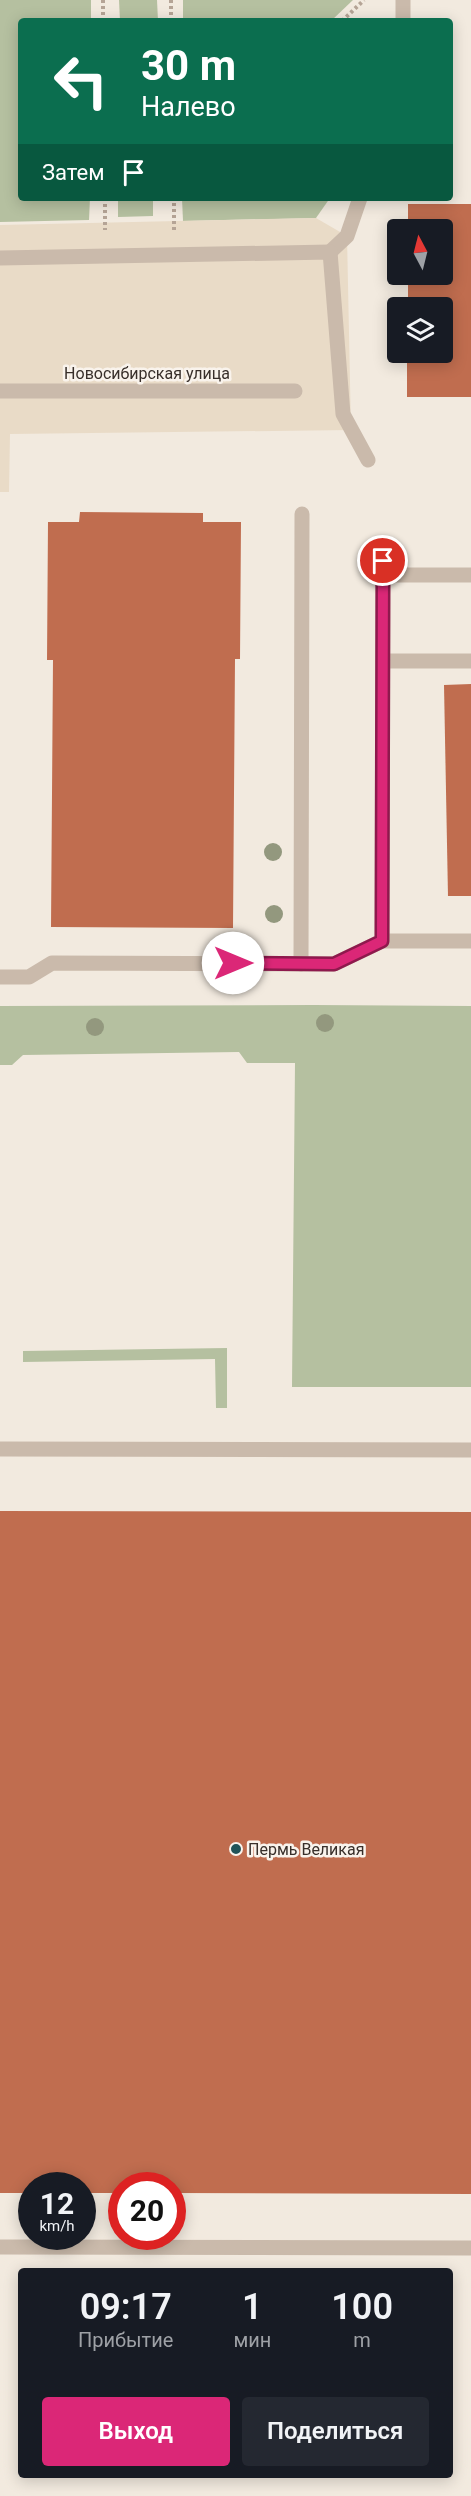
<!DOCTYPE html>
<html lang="ru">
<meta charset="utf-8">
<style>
body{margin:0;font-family:Roboto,sans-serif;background:#242831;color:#f1f3f6;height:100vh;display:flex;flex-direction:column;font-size:22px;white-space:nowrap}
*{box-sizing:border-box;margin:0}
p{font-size:20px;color:#9ea1a6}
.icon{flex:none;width:33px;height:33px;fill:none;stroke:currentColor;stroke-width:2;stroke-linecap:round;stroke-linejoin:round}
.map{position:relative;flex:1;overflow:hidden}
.sheet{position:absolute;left:18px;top:2268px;width:435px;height:210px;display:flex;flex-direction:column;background:#171b24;border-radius:6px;box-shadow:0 3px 15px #0003}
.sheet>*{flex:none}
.top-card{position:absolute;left:18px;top:18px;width:435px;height:183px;border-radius:6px;box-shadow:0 3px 15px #0003;background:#0b6e4f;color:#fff;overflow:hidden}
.needle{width:39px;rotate:353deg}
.controls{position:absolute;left:387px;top:219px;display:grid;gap:12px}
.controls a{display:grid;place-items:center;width:66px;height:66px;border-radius:6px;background:#171b24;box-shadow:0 3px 15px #0003;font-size:30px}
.speed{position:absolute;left:18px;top:2172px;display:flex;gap:12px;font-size:30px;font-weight:700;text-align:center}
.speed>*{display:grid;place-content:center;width:78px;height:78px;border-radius:50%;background:#171b24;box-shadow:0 3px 15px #0003;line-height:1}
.speed small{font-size:15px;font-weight:400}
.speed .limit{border:9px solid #d22;background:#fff;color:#111}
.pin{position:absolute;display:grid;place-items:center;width:51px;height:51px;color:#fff;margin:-26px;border:3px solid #fff;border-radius:50%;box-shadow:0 2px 6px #0007}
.me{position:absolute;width:66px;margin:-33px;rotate:90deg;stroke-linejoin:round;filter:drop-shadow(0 0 4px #0008)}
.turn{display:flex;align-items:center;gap:21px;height:126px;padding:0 24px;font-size:27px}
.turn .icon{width:78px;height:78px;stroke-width:2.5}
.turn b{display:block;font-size:42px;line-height:51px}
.then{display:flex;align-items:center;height:57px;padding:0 24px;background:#0003;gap:12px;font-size:22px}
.eta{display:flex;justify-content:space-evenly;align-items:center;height:102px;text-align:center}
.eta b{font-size:36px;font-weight:600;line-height:42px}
.button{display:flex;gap:12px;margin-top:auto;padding:12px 24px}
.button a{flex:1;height:69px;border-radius:6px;background:#db2777;color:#fff;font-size:24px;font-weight:600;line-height:69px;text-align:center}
.button a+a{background:#242831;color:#f1f3f6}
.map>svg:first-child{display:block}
</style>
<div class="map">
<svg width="471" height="2496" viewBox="0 0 471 2496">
<rect width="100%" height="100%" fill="#f2eadf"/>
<g fill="#b5c0a0">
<path d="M0,0H91V21H21V198H90L89,220L0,222Z"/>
<path d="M119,0H157L158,21H120Z"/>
<path d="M183,0H353L331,21H183Z"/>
<path d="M118,198H153V216L118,217Z"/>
<path d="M182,198H330L316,218L183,221Z"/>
<path d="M313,1005L471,1006V1387H292L295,1063H247L239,1052L23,1055L12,1065H0V1006Z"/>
<path d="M227,1348V1408H216L215,1359L23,1362V1351Z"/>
</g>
<path fill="#e9dbc7" d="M316,218L347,236L351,430L10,434L9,492H0V225Z"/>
<g fill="#c06d4f">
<path d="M408,204H471V397H407V352H442V308H408V274H442V230H408Z"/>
<path d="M80,512L203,513V522H241L240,659H235L233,928L51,927L53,660H47L48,522H79Z"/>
<path d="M471,684V896H448L444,685Z"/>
<path d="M0,1511L471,1512V2194L172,2193V2186H122V2193H82V2186H32V2193H0Z"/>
</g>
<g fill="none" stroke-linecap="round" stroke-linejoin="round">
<g stroke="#b5a496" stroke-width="4" stroke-dasharray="3 3" stroke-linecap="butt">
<path d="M103,0V21"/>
<path d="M171,0V21"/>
<path d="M342,21L364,0"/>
<path d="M105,198V230"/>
<path d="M174,230V198"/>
</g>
<g stroke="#cabaab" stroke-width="15">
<path d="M403,21V0"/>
<path d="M330,252L347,236L360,198"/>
<path d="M0,258L330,252L343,414L368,460"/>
<path d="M0,391H295"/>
<path d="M383,575H471"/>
<path d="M383,661H471"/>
<path d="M382,941L383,547"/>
<path d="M301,964L302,514"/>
<path d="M0,977H29L52,963L334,964L382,941H471"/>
<path d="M0,1449L471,1450"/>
<path d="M0,2247L471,2248"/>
</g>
</g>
<g fill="#93987e">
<circle cx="273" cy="852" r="9"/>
<circle cx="274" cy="914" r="9"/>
<circle cx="325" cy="1023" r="9"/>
<circle cx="95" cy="1027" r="9"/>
</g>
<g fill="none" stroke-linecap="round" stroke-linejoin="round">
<g stroke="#8e194d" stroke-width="15">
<path id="route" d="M233,963L334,964L382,941L383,561"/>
</g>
<use href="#route" stroke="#db2777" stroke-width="10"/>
</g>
<circle fill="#215358" stroke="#f9f3ec" stroke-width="2" cx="236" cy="1849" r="6"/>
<g text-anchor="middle" stroke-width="5" stroke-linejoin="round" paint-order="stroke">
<g font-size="16" fill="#382f2a" stroke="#f9f3ec">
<text x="147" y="379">Новосибирская улица</text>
</g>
<g font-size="16" fill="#382f2a" stroke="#f9f3ec" text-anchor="start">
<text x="248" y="1855">Пермь Великая</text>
</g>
</g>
</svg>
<div class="controls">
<a><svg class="needle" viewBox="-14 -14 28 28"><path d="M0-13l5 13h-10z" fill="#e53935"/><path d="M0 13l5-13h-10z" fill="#9ea1a6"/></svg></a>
<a><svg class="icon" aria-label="layers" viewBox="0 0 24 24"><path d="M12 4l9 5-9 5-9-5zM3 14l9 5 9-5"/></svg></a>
</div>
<div class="speed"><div>12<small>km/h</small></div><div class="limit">20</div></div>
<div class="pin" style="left:383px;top:561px;background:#d93025"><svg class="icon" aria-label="arrive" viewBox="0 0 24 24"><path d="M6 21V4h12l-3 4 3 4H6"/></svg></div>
<svg class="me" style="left:233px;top:963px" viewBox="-20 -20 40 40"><circle r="19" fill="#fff"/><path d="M0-13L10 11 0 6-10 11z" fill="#db2777"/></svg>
<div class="top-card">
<div class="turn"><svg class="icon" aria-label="left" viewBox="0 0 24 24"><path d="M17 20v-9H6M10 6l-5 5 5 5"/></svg><div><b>30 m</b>Налево</div></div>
<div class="then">Затем<svg class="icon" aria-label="arrive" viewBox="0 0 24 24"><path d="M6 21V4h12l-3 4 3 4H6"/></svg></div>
</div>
<section class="sheet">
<div class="eta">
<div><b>09:17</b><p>Прибытие</p></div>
<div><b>1</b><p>мин</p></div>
<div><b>100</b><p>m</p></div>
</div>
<div class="button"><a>Выход</a><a>Поделиться</a></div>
</section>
</div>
